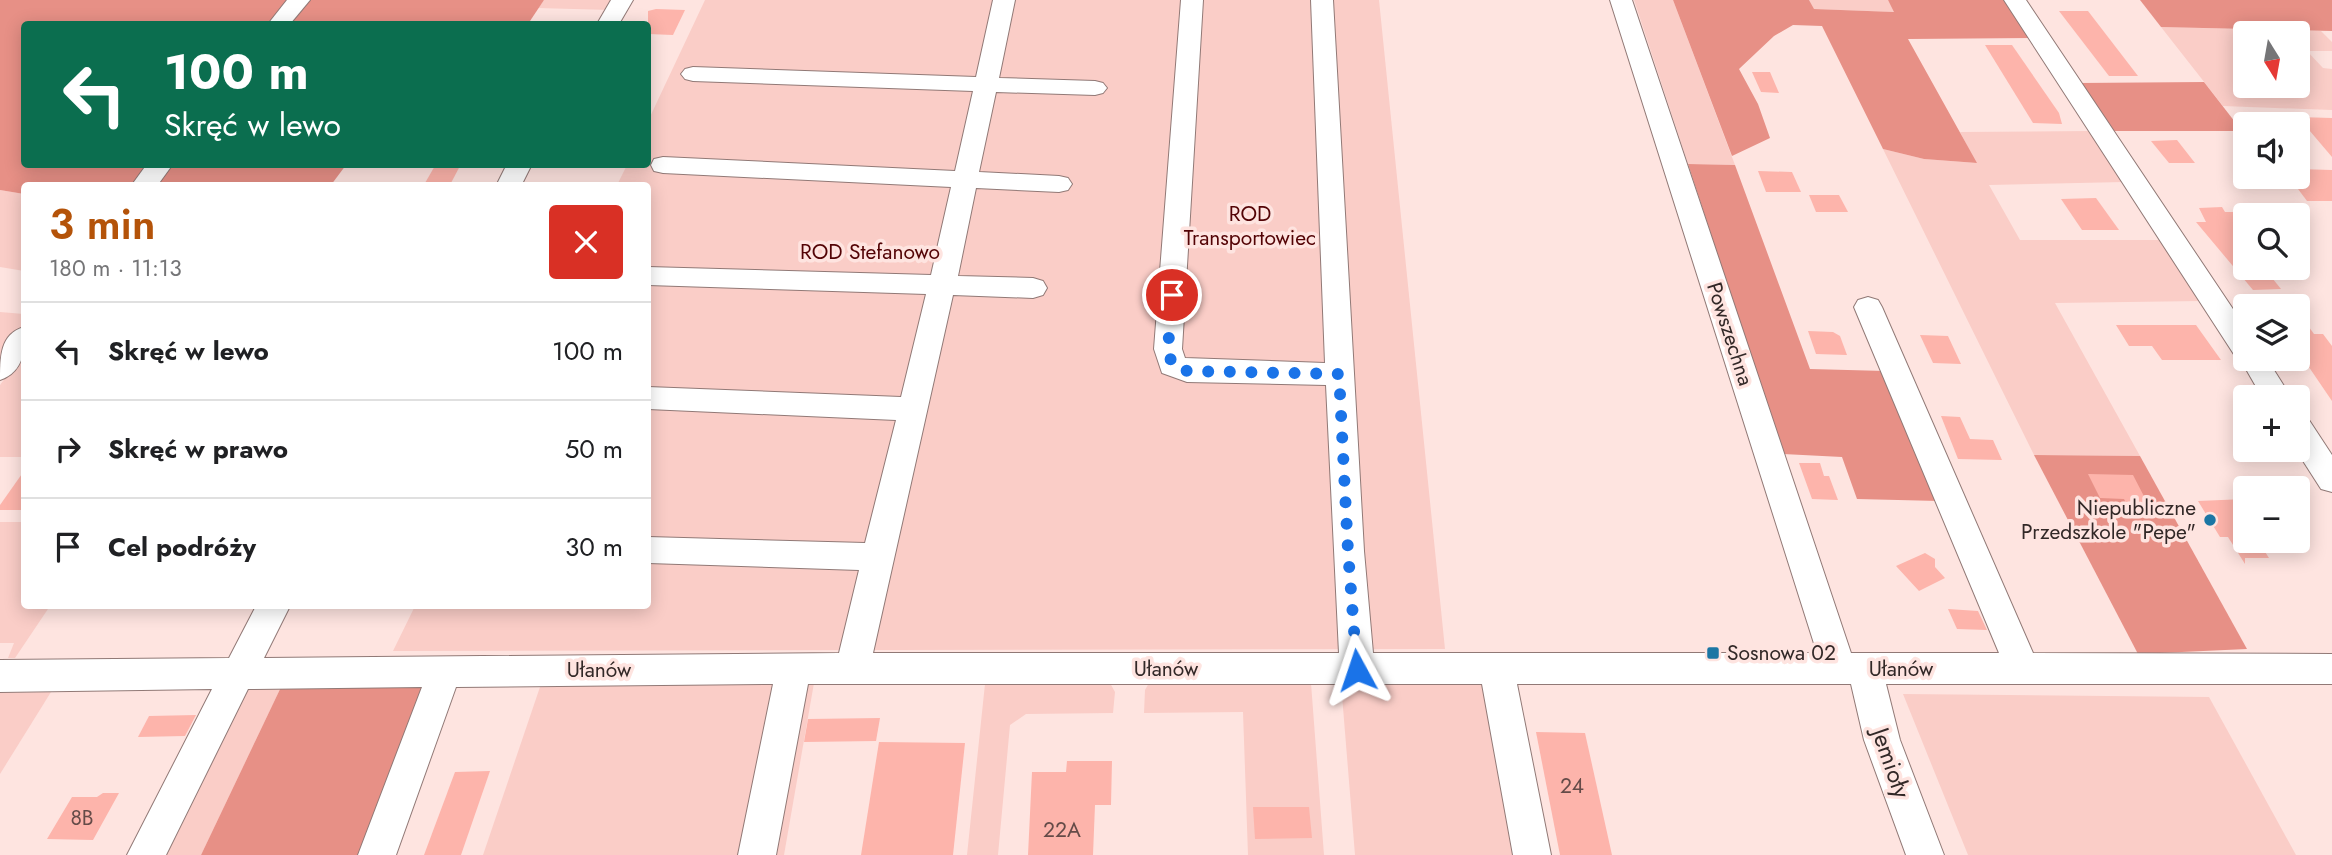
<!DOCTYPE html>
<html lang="pl">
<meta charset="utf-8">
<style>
body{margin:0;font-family:Jost,sans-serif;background:#f2f2f2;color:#202124;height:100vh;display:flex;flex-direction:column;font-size:26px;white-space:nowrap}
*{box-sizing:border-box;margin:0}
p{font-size:23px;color:#757577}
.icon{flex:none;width:38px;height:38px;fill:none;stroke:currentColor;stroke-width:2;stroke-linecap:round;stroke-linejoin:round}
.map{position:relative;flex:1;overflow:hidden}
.panel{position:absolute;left:21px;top:182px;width:630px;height:427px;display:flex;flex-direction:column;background:#fff;border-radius:7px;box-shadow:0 4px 18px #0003}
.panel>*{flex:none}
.guide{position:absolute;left:21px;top:21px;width:630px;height:147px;border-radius:7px;box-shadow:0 4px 18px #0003;background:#0b6e4f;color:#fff;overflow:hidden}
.needle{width:46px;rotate:169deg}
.tools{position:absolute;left:2233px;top:21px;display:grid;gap:14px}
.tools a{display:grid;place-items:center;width:77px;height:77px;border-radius:7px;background:#fff;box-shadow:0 4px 18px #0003;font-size:35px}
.pin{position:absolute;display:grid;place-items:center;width:60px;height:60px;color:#fff;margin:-30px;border:4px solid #fff;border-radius:50%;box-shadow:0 2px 7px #0007}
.me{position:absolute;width:77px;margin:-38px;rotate:355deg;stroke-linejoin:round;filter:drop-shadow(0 0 5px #0008)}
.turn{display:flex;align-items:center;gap:24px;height:147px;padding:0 28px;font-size:32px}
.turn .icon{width:91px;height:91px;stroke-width:2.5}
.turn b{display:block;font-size:49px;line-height:60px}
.round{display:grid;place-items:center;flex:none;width:74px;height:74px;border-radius:7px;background:#f2f2f2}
.summary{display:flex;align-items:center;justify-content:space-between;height:119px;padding:0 28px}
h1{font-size:42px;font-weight:600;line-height:52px;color:#b45309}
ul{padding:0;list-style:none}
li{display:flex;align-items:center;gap:21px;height:98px;padding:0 28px;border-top:2px solid #e0e0e0}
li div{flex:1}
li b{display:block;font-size:26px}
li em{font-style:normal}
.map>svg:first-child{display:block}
</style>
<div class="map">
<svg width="2332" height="855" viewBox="0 0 2332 855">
<rect width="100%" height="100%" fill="#fee4e0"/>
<g fill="#facdc7" fill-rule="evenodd">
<path d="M544,0H616L610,10L538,8Z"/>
<path d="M705,0H1379L1445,649L393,651L415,606H648V186L617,185L627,165L648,164V121Z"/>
<path d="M1634,0H1673L1735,165L1688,164Z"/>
<path d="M1809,0H1888L1895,12L1813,9Z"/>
<path d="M2161,27L2321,31L2332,42V51H2307L2323,68L2332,69V110L2223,106ZM2245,33H2298V86H2245Z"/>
<path d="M2091,131L2124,182L1989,185L2020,240H2163L2201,301L2055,303L2140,456L2034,455L1883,149L1924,159L1976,163L1960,132Z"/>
<path d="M0,190L24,194V271L0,267Z"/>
<path d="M0,312L24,314V325L0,357Z"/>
<path d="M23,353L24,457H0V385Z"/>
<path d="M0,522H24V606H50L15,658H8L14,643H0Z"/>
<path d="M1490,682L1524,855H1355L1341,683Z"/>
<path d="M778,683L742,855H483L541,684Z"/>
<path d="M798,683H814L784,855H767Z"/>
<path d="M1110,683L1115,692L1113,713L1026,714L1010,725L998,855H967L985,684Z"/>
<path d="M1149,683H1311L1324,855H1248L1243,712L1144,713L1145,690Z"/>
<path d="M282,685L201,855H158L244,686Z"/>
<path d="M51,692L0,774V693Z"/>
<path d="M1903,694L2209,697L2296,855H1968Z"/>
</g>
<g fill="#e79086">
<path d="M0,0H292L271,24H24V164L152,165L134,185L24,186V194L0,190Z"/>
<path d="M305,0H544L528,24H285Z"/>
<path d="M1673,0H1809L1814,9L1894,12L1888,0H2006L2031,38L1908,39L1977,163L1924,159L1883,149L1822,26L1793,25L1774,36L1739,69L1758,104L1770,138L1732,156Z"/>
<path d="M2140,0H2332V31L2161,27Z"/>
<path d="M2204,82L2242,131H2110L2078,83Z"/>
<path d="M1688,164L1735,165L1810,369L1885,371L1939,501L1857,499L1842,457L1783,454Z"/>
<path d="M167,165H346L331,185L149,186Z"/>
<path d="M2034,455L2140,456L2247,649L2138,654Z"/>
<path d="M429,684L362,855H201L282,685Z"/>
</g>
<g fill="#fdb4ab">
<path d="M656,9L685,10L673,35L648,34V11Z"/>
<path d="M2059,11H2088L2138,76H2109Z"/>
<path d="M1985,45H2012L2059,113L2062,124L2033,123Z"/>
<path d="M1752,72H1770L1779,93L1761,92Z"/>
<path d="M2298,117L2332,118V157Z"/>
<path d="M2177,140L2195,163H2169L2151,141Z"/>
<path d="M436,164H461L451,183H425Z"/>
<path d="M2298,169L2332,170V201H2307L2289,177H2298Z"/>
<path d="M1758,171L1792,172L1801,192H1766Z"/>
<path d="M1809,195H1839L1848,212H1816Z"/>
<path d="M2096,198L2119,230H2082L2061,199Z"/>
<path d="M2222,207L2225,212H2237L2245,222V268H2264L2281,289L2253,290L2196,222H2206L2199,208Z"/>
<path d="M2298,312L2314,334H2323L2332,346V401L2298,351Z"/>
<path d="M2116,325H2196L2221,360H2162L2152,346H2129Z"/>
<path d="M1808,331L1833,332L1840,336L1847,355L1816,354Z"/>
<path d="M1920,335L1948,336L1961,364L1933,363Z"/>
<path d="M1941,416L1960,417L1970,439L1993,440L2002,460L1958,459Z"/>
<path d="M1799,463H1820L1824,476H1829L1838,500L1812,499Z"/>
<path d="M24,471V510H0V505Z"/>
<path d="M2088,474L2133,475L2149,506L2127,505L2124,499L2100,498Z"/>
<path d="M2245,499V541H2258L2269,558H2245V564L2228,537H2220L2198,501Z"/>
<path d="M1925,553L1935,559V567L1945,578L1919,591L1896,566Z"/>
<path d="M1948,609L1978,611L1987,630L1957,629Z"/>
<path d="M196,715L185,736L138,737L149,716Z"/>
<path d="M880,718L876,741L804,742L808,719Z"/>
<path d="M1536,732L1585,733L1612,855H1560Z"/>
<path d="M879,742L965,743L953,855H861Z"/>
<path d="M1067,761H1112L1111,805H1095L1093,855H1028L1032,772H1066Z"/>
<path d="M490,771L461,855H424L455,772Z"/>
<path d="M103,793H119L93,840L47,839L72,797H97Z"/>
<path d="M1253,807H1309L1312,838L1255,839Z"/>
</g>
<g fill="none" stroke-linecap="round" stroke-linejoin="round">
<g stroke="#917976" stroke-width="2">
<g id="minor">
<path d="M287,0H310L290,24H268Z"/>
<path d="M611,0H633L619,24H597Z"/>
<path d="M993,0H1015L999,78L1095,81L1103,83L1107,88L1103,93L1095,95L996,92L979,172L1059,176L1068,178L1072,184L1068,190L1059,192L976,188L958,276L1033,278L1043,281L1047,288L1043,295L1033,298L953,295L873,653H1339L1326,385L1187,382L1162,373L1154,349L1181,0H1203L1182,349L1185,358L1325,363L1311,0H1333L1364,551L1373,653H1817L1610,0H1632L1851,653H1999L1854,307L1858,300L1868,297L1878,300L1882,307L2033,653L2332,654V684H1886L1900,740L1944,855H1906L1864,740L1851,684H1517L1551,855H1513L1482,684H808L776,855H738L773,684L456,687L396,855H358L422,687L248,689L166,855H127L212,689L0,692V660L229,658L256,606H290L264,658L839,653L859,570L648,563V537L865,543L896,420L648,409V387L901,397L926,294L648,285V267L931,275L951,187L663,173L654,171L651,165L654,159L663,157L955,171L973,91L693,81L685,79L681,74L685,69L693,67L976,77Z"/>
<path d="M2004,0H2026L2245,327V359H2267L2291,397H2262L2239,357L2235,356Z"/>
<path d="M147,164H173L157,186H131Z"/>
<path d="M507,164H532L521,186H496Z"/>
<path d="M24,327C26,348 24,372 0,380C0,357 0,334 24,327Z"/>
<path d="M2298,417L2309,420L2332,455V492L2321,489L2296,450Z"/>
</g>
</g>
<use href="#minor" fill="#fff" fill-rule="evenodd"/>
</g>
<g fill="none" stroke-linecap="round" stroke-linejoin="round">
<path stroke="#1a73e8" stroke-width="12" stroke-dasharray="0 21.6" d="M1172,295L1168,349L1172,365L1187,371L1339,374L1348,551L1357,670"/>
</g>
<g fill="#1b76a4" stroke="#fee4e0" stroke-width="2.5">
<circle cx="2210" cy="520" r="7"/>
<rect x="1706" y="646" width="14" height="14" rx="3.5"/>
</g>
<g text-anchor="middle" stroke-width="7" stroke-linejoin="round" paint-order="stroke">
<g font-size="21" fill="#530305" stroke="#fee4e0">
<text x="1250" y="221">ROD<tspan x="1250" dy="24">Transportowiec</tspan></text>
<text x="870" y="259">ROD Stefanowo</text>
</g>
<g font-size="21" fill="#322827" stroke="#fee4e0">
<text transform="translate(1730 334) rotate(72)" y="7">Powszechna</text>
<text x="1166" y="676">Ułanów</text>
<text x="1901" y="676">Ułanów</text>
<text x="599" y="677">Ułanów</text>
</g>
<g font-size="21" fill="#322827" stroke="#fee4e0" text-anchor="end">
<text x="2196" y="515">Niepubliczne<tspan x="2196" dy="24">Przedszkole "Pepe"</tspan></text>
<text x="1727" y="660" text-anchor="start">Sosnowa 02</text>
</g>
<g font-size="21" fill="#654b48">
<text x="1572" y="793">24</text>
<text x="82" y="825">8B</text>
<text x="1062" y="837">22A</text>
</g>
<g font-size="24" fill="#322827" stroke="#fee4e0">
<text transform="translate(1891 763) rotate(71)" y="8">Jemioły</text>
</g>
</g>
</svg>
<div class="tools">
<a><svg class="needle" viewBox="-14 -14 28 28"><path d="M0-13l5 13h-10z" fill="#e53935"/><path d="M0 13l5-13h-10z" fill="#757577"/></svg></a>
<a><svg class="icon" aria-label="sound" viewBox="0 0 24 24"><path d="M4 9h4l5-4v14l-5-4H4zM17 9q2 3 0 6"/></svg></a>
<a><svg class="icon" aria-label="search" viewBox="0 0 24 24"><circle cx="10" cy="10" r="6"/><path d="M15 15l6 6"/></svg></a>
<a><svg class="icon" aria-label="layers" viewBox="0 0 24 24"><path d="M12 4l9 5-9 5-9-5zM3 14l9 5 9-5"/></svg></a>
<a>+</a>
<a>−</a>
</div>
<div class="pin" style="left:1172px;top:295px;background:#d93025"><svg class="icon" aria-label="arrive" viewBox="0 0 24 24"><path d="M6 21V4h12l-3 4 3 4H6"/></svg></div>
<svg class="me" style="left:1357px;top:670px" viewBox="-20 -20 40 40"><path d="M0-17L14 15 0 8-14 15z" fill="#1a73e8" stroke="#fff" stroke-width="4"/></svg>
<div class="guide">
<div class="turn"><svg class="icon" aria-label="left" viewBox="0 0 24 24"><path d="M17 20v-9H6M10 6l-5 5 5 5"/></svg><div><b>100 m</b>Skręć w lewo</div></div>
</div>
<section class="panel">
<div class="summary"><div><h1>3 min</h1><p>180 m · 11:13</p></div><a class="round" style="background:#d93025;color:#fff"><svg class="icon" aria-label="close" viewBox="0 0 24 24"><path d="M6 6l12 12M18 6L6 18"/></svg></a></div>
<ul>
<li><svg class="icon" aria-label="left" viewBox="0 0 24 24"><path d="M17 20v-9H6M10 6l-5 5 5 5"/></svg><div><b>Skręć w lewo</b></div><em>100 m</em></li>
<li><svg class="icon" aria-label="right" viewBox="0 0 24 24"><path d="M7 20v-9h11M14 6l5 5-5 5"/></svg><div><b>Skręć w prawo</b></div><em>50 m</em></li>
<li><svg class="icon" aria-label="arrive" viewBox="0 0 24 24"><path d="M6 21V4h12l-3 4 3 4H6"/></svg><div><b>Cel podróży</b></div><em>30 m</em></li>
</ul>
</section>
</div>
